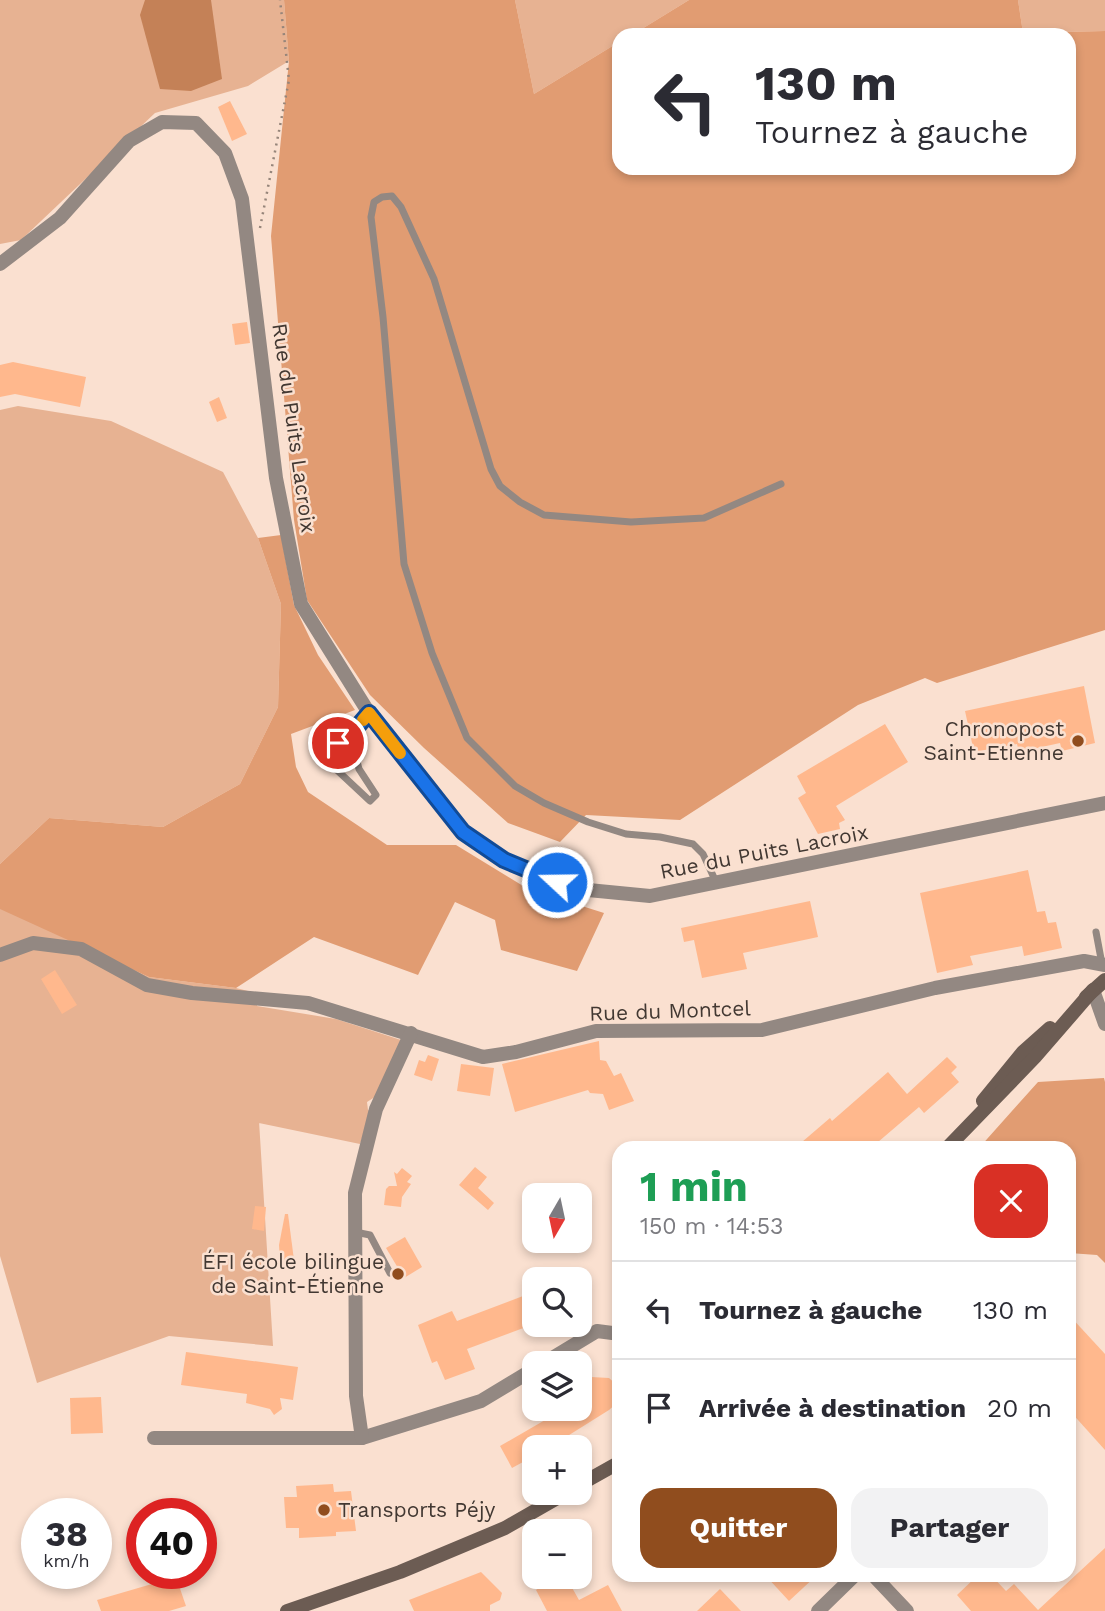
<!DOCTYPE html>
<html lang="fr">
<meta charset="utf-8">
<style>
body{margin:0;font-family:"Work Sans",sans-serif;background:#f2f2f3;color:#2b2b33;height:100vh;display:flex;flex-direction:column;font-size:26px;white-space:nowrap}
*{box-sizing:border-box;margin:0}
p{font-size:23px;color:#7c7c81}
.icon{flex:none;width:38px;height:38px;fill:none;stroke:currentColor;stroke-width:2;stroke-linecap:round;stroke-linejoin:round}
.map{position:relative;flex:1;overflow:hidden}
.panel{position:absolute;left:612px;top:1141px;width:464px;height:441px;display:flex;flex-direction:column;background:#fff;border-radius:21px;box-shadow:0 4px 10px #0003}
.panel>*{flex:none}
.guide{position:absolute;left:612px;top:28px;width:464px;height:147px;border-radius:21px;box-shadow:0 4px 10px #0003;background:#fff;color:#2b2b33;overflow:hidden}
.needle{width:46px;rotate:189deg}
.tools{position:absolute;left:522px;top:1183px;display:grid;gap:14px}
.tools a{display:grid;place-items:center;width:70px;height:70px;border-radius:14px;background:#fff;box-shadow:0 4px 10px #0003;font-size:35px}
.speed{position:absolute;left:21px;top:1498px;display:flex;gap:14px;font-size:35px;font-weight:700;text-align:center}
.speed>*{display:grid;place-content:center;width:91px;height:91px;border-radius:50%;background:#fff;box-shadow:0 4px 10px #0003;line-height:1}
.speed small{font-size:18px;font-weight:400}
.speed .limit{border:10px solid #d22;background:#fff;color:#111}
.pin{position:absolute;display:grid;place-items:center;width:60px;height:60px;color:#fff;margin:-30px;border:4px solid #fff;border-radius:50%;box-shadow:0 2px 7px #0007}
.me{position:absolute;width:77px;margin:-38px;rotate:291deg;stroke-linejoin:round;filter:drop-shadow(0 0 5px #0008)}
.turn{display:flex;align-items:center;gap:24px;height:147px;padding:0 28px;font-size:32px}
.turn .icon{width:91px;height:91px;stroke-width:2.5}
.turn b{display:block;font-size:49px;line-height:60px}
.round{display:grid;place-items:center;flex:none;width:74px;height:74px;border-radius:21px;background:#f2f2f3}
.summary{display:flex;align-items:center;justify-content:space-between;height:119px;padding:0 28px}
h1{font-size:42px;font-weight:700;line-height:52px;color:#1e9e55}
.primary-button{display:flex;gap:14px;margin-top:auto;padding:14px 28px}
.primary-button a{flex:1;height:80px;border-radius:21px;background:#904d1e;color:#fff;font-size:28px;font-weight:700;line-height:80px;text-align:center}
.primary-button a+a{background:#f2f2f3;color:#2b2b33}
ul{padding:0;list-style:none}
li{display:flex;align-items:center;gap:21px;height:98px;padding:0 28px;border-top:2px solid #e1e1e2}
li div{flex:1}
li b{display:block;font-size:26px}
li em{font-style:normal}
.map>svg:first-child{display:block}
</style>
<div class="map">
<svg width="1105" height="1611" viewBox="0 0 1105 1611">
<rect width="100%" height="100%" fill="#fae0d0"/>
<g fill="#e7b292">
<path d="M0,0H284L289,61L248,86L155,113L21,240L0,244Z"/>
<path d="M515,0H689L632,35H620L619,42L534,94Z"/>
<path d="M1018,0H1105V31L1023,33Z"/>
<path d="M18,406L111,421L223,472L258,538L281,604L278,707L240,784L163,827L49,818L0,864V410Z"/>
<path d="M0,906L149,977L236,988L256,993L257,1006L336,1019L401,1040L378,1095L367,1102L368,1110L371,1111L360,1144L259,1123L257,1089L273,1346L169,1336L37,1383L0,1256Z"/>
</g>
<g fill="#e19c72">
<path d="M284,0H515L534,94L619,42L620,168H1069V35H632L689,0H1018L1023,33L1105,31V630L937,683L925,678L858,705L680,820L586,815L560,842L508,823L424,748L370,695L307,600L294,520L271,236L289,61Z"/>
<path d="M281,535L294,605L318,655L355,710L291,734L296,767L308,792L387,845H456L528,889L604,913L577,971L501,950L495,920L455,902L418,975L314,937L236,988L149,977L0,909V864L49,818L163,827L240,784L278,707L281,604L258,538Z"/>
<path d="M1104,1078L1105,1082V1263L1097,1255L1069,1253V1148H979L1038,1082Z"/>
</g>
<path fill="#c48157" d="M145,0H211L222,79L191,91L160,89L140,15Z"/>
<g fill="#ffb88d">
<path d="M230,101L247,134L232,141L218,107Z"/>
<path d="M247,322L250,343L235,345L232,324Z"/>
<path d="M13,362L86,377L80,407L15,394L0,397V365Z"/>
<path d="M219,397L227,418L217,422L209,402Z"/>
<path d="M1084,686L1095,743L1062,751L1060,743L1019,752L1017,744L974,752L965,711Z"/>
<path d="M885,724L908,762L836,806L845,820L839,823L840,829L818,834L798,798L806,793L797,776Z"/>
<path d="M1028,870L1037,912L1045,911L1048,923L1056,922L1062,948L1024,956L1022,946L970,956L973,965L937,973L920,893Z"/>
<path d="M810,901L818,937L743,953L747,969L702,978L694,940L684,942L681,928Z"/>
<path d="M55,970L77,1005L62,1014L41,979Z"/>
<path d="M599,1041L600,1060L606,1061L614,1076L621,1073L634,1101L609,1110L603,1094L590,1093L588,1090L515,1112L502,1064Z"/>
<path d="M428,1055L439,1059L432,1081L414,1075L419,1060L425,1062Z"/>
<path d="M947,1057L957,1067L951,1073L959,1082L924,1113L919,1107L871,1148H795L830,1118L832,1121L888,1072L907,1094Z"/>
<path d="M461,1064L494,1068L490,1096L457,1091Z"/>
<path d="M475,1167L487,1177L478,1188L494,1203L488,1210L459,1185Z"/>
<path d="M402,1168L412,1176L407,1182L411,1184L402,1197L401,1207L384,1205L386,1189L389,1186H397L394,1172L397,1174Z"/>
<path d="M255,1206L266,1207L264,1231L252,1229Z"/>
<path d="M285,1214H288L294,1260L280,1261L279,1245Z"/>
<path d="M405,1237L422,1267L404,1278L386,1248Z"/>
<path d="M523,1296L534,1324L467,1349L475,1369L445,1380L437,1361L432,1363L418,1325L452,1311L457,1321Z"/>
<path d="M1069,1315L1105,1354V1450L1069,1410Z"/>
<path d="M186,1352L298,1367L293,1400L280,1398L282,1409L274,1415L270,1409L246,1403L247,1394L181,1385Z"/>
<path d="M591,1377L609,1378L617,1385V1403L609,1410L550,1447H534V1456L512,1468L500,1446L564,1409H579V1400L586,1396L580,1384Z"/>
<path d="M101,1397L103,1433L71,1434L70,1398Z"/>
<path d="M333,1484L334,1492L351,1491L356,1531L336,1532V1536L299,1538V1528H286L284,1497H297L296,1486Z"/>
<path d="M1105,1548V1611H971L957,1595L978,1575H991L1006,1591L1014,1584L1038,1610Z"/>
<path d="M481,1572L502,1593L500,1600L490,1605V1611H414L409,1600Z"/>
<path d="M765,1575H817L789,1601Z"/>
<path d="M176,1577L186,1606L169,1611H101L97,1600Z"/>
<path d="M554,1577H566L579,1600L608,1585L622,1611H547L536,1590Z"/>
<path d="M720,1589L741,1611H697Z"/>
</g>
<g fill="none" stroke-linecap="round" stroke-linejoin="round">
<path stroke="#96857a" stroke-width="2.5" stroke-dasharray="2 5" stroke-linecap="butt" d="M260,228L289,80L280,0"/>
<g stroke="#938882" stroke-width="7">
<path d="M357,727L351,728L324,758L370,801L376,795L359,769L351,739L368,713"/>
<path d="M716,882L703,854L693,844L660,837L626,834L588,822L544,803L515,786L467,738L432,653L404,564L383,317L371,217L374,202L382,197L392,196L401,207L434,279L491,469L500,486L520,502L544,515L631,522L704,518L781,484"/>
<path d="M1096,932L1102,964"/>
<path d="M355,1232L370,1235L390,1273"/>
</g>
<g stroke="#938882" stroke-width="14">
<path d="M0,955L33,943L81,949L147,985L192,993L308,1003L483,1057L516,1052L596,1031L762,1030L935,988L1084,961L1105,965"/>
<path d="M1093,990L1105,1024"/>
<path d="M544,1363L597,1331L620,1334"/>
<path d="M154,1438H362L481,1401L534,1369"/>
<path d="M362,1438L356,1396L355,1193L376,1109L411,1033"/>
<path d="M873,1575L907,1611"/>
<path d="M818,1611L855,1575"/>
</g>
<path stroke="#938882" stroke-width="14" d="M0,264L60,218L129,141L162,122L196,123L225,153L242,199L276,478L301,604L369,713L463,832L504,861L537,875L578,889L650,896L1105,803"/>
<g stroke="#6c5c53" stroke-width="14">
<path d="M1086,997L1105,980"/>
<path d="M983,1101L1023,1052L1050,1028"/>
<path d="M947,1148L1035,1057L1093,990"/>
<path d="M579,1485L620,1462"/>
<path d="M287,1611L400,1572L505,1528L566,1493"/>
</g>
</g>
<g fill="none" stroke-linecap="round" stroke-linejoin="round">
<g stroke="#114b97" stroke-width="18">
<path id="route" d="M338,743L351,728L357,727L369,713L463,832L504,860L557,882"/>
</g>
<use href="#route" stroke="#1a73e8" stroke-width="12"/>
<path stroke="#f59e0b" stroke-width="12" d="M363,720L369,713L400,753"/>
</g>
<g fill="#904d1e" stroke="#fae0d0" stroke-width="2.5">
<circle cx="1078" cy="741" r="7"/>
<circle cx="398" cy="1274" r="7"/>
<circle cx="324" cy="1510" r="7"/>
</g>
<g text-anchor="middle" stroke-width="5" stroke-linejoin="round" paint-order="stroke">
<g font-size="21" fill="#423832" stroke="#fae0d0">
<text transform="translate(294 428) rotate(82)" y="7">Rue du Puits Lacroix</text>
<text transform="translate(764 852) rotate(-11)" y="7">Rue du Puits Lacroix</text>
<text transform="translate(670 1011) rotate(-2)" y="7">Rue du Montcel</text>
</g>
<g font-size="21" fill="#423832" stroke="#fae0d0" text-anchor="end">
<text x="1064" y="736">Chronopost<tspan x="1064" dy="24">Saint-Etienne</tspan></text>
<text x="384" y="1269">ÉFI école bilingue<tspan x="384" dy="24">de Saint-Étienne</tspan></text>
<text x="338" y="1517" text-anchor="start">Transports Péjy</text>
</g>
</g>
</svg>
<div class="tools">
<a><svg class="needle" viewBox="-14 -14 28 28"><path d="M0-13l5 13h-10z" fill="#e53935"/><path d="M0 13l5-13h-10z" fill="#7c7c81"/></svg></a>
<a><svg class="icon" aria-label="search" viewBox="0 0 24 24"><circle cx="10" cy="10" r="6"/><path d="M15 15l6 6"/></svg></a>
<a><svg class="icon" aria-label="layers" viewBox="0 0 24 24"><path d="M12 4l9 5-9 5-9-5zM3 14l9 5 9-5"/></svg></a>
<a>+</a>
<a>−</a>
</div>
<div class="speed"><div>38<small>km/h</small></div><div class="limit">40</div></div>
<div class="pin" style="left:338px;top:743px;background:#d93025"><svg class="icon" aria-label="arrive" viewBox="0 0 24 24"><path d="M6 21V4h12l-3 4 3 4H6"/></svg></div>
<svg class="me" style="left:557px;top:882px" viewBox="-20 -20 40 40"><circle r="17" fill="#1a73e8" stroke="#fff" stroke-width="3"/><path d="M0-11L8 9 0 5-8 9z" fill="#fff"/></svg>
<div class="guide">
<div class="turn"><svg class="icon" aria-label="left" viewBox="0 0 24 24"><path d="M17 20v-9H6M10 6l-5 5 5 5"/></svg><div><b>130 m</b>Tournez à gauche</div></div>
</div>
<section class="panel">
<div class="summary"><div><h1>1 min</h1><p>150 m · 14:53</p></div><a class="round" style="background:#d93025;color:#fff"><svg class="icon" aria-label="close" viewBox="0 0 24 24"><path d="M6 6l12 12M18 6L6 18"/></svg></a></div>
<ul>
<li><svg class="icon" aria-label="left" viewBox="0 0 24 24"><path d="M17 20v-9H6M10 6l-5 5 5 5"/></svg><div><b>Tournez à gauche</b></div><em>130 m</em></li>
<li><svg class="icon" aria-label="arrive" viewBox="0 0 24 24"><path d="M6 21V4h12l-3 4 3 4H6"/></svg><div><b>Arrivée à destination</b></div><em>20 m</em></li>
</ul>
<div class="primary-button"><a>Quitter</a><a>Partager</a></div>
</section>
</div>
